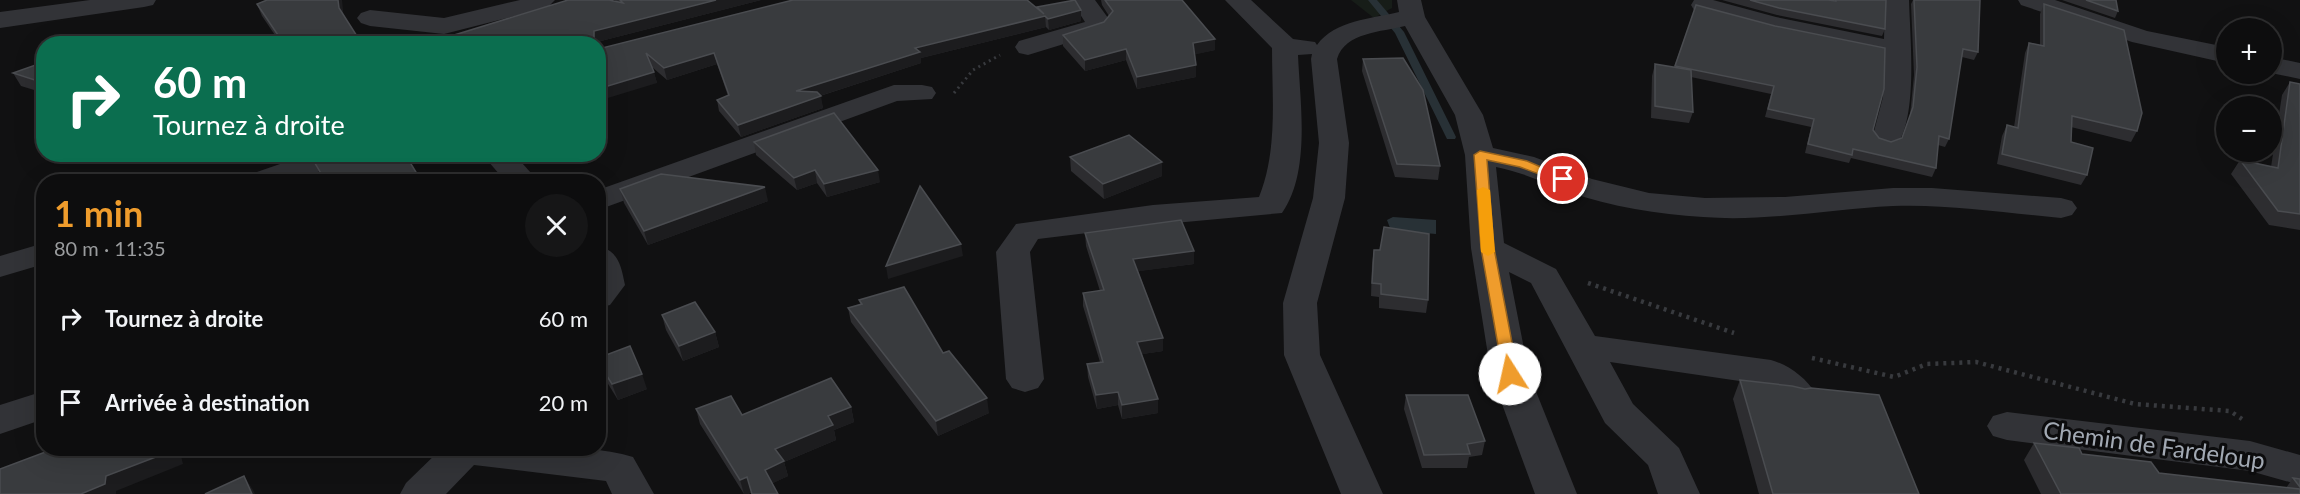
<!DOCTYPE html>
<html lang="fr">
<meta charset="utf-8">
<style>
body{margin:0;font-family:Lato,sans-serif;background:#161617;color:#f1f3f6;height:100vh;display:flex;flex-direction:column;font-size:22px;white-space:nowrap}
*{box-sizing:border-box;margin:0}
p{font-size:20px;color:#9a9c9e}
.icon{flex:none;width:33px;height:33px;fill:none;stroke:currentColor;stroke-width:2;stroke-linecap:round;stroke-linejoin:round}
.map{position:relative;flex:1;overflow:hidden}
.panel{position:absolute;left:36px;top:174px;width:570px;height:282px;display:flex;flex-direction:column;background:#0d0d0e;border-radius:24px;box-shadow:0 6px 24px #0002,0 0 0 2px #2d2d2e}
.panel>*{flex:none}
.hud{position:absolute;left:36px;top:36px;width:570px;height:126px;border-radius:24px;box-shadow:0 6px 24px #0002,0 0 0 2px #2d2d2e;background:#0b6e4f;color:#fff;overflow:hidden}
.tools{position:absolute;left:2216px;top:18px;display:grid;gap:12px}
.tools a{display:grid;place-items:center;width:66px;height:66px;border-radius:50%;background:#0d0d0e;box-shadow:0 6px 24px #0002,0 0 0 2px #2d2d2e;font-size:30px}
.pin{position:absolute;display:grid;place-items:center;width:51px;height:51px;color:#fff;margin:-26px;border:3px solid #fff;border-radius:50%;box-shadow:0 2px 6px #0007}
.me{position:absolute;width:66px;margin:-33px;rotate:350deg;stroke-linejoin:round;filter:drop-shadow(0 0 4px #0008)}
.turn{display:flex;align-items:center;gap:21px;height:126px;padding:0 18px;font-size:27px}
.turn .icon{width:78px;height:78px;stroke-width:2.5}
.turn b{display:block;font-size:42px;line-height:51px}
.round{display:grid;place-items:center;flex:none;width:63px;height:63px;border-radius:32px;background:#161617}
.head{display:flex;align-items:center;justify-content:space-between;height:102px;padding:0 18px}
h1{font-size:36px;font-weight:700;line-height:45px;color:#ef9c2c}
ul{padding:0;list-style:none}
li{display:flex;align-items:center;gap:18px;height:84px;padding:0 18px}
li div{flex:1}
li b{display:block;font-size:22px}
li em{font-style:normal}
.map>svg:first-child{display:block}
</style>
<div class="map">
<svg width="2300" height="494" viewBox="0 0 2300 494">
<rect width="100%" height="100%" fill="#111112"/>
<path fill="#171d18" d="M1351,0H1392V8L1374,18Z"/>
<path fill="#283136" d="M1393,217L1436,220V234L1400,231L1390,228L1387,220Z"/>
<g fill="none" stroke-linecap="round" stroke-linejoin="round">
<path fill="#283136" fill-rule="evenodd" d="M1368,0H1377L1404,32L1456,137L1455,139H1447L1446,137L1395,33Z"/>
<path stroke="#383a3e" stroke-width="3" stroke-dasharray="2 4" stroke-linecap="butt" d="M954,93L973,70L1000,55"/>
<g stroke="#383a3e" stroke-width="4.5" stroke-dasharray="3 5" stroke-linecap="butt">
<path d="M1588,283L1734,333"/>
<path d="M1812,358L1894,377L1927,364L1976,362L2135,404L2230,411L2242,419"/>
</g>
<g fill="#323337" fill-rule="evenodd">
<path d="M90,0H156L153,5L144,7L0,28V12Z"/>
<path d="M520,0H555L547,8L444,34L370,26L361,23L357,18L361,13L370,10L444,18Z"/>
<path d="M1071,0H1095L1111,22L1103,32L1028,55L1019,53L1015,47L1019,41L1085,22Z"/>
<path d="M1225,0H1251L1293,39L1315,42L1317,45C1335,20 1371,19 1399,12L1397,0H1421L1425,17L1483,115L1493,148L1534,157L1592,179L1649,193L1705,198L1785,197L1893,188H1932L2061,198L2072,201L2077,208L2072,215L2061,218C2006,213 1949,204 1893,206C1830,209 1766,222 1703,217C1658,214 1611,207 1569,192C1545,183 1522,172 1496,167L1504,243L1556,269L1595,336L1771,360C1789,365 1806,378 1816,394L1810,403L1797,407L1784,403L1760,384L1610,362L1633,404L1679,448L1700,494H1658L1648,465L1605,423L1531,283L1509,272L1529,374L1577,494H1535L1491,374L1471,248L1465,155L1455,115L1405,26C1382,32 1345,32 1337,59L1349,143L1345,198L1317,303L1320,355L1383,494H1341L1284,355L1283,303L1313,198L1319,143L1311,59L1312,54L1298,55C1300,102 1311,172 1282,213L1153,225L1038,239L1030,252L1044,379L1038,388L1025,392L1012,388L1006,379L996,252L1016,224L1153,205L1259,197C1278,150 1272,97 1272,48Z"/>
<path d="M1694,0H1713L1776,17L1884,39L1885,0H1909C1910,37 1918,115 1897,145L1887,148L1877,145L1872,139L1883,97L1884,54L1773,32L1694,10L1691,5Z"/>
<path d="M2018,0H2055L2147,31L2226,47V63L2132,42L2021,5Z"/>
<path d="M2271,57L2300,63V79L2271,73Z"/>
<path d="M894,85H922L932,87L936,93L932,99L897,101L598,210V190Z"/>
<path d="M309,154H355L351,160L290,182H244L248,175Z"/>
<path d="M482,154H514L539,182H506Z"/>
<path d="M44,243V264L0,277V256Z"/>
<path d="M598,246C619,251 621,266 625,285L610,305L598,308Z"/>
<path d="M44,391V419L0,434V405Z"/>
<path d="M2007,412L2250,441L2300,455V485L2250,471L2007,440L1993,436L1987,426L1993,416Z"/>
<path d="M442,448C499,448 580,441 633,457L654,494H612L606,481L474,465L446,494H400L406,483Z"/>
</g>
</g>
<g fill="#2d2d30">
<path d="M615,0H761L597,42V44H450L448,37L616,2Z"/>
<path d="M1101,0H1182L1215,39V50L1195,54L1196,65V77L1137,89L1126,60L1085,71L1063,46V35L1104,22L1109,16L1102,5Z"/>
<path d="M1722,0H1828L1834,1L1835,0H1886L1885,29L1882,36L1777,15Z"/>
<path d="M1913,0H1980L1978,52L1974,60L1962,57L1949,139L1945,147L1938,145L1936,168L1932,177L1851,158L1849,163L1805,153L1811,127L1765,117L1771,94L1691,77L1693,112L1689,123L1651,118L1652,76L1655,64L1674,67L1696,5L1873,130L1879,138L1891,142L1902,138L1910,115L1914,75L1911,4Z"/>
<path d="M2062,0H2116L2118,11L2115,18Z"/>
<path d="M257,4L343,15L362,44H281L262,16Z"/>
<path d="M2044,4L2137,131L2131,142L2071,127V142L2087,175L2081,185L1997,164L2002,136L2007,125L2014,127L2025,53L2029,43L2040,45V14Z"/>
<path d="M1037,7L1081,21L1049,30L1046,27L921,58V63L820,96L823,108L741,137L719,111L717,100L728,96L717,64L667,80L652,67L657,83L598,49L1037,9Z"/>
<path d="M1363,59L1440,166L1438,180L1395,177L1362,71Z"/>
<path d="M44,62V93L21,86L13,73Z"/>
<path d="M2290,82L2300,84V230L2269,225L2231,174L2240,160L2271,167L2282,95Z"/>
<path d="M754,142L880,182L827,197L817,183L797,190L756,155Z"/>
<path d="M1070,157L1162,176L1104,199L1071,171Z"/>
<path d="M313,160L378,162L422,182H324Z"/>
<path d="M620,189L768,201L648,245L624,203Z"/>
<path d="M1085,233L1194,264L1138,271L1163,338V351L1142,354L1158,413L1122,419L1118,405L1097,409L1088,377L1087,364L1100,362L1083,306V293L1100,291L1086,246Z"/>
<path d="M1374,250L1428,300L1426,313L1379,308V297L1371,296L1372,263Z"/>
<path d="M859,300L943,353L989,413L938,436L851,322L848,308L860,304Z"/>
<path d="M662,315L715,332L719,347L683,361L666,330Z"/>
<path d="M598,358L647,389L618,400L602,374L598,364Z"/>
<path d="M1740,380L1919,494H1759L1733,399Z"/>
<path d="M1406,395L1485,441L1482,455L1469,457L1467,468H1422L1404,409Z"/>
<path d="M851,407L854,422L834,430L836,440L784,462L788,476L748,494H744L700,424L696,409L742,415Z"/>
<path d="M2034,443L2082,454L2159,473L2286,488L2293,478L2300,479V494H2041L2024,460Z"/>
</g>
<g fill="#1c1c1e">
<path d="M338,0H342L344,20L339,8Z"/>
<path d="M716,0H761L597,42V44H594V31Z"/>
<path d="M1081,10V21L1049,30L1048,19Z"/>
<path d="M1045,16L1046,27L921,58V63L798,103L796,91L915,48Z"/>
<path d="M1215,39V50L1193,55V43Z"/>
<path d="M1126,49V60L1085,71V60Z"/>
<path d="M714,53L717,64L667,80L664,68Z"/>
<path d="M1196,65V77L1137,89V77Z"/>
<path d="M654,72L657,83L598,101V89Z"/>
<path d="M821,96L823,108L741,137L738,125Z"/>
<path d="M1162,162V176L1104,199L1103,184Z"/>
<path d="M815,170L817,183L797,190L794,178Z"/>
<path d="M878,170L880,182L827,197L824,184Z"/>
<path d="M765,187L768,201L648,245L644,231Z"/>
<path d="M961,244L963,256L888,279L886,266Z"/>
<path d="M1194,251V264L1133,272V259Z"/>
<path d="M715,332L719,347L683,361L679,346Z"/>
<path d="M1163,338V351L1137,355V342Z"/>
<path d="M642,374L647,389L618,400L612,384Z"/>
<path d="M1118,392V405L1097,409L1096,395Z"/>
<path d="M987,398L989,413L938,436L936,421Z"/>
<path d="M1158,399V413L1122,419V405Z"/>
<path d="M851,407L854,422L834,430L836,440L784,462L788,476L769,485L765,470L775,449L828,416Z"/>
<path d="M173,448H179L183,464L116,491V494H81L106,476Z"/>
<path d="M244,476L253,490L255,494H252Z"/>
<path d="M747,477L751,492L748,494H744L740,480Z"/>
</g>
<g fill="#393b3e" stroke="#4a4c50" stroke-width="1.5">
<path d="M267,0H338L339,8L362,44H284L257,4Z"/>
<path d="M568,0H609L623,3L620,0H716L594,31V44H454L448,37Z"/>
<path d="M793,0H1027L1044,14L1037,7L1075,0L1081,10L1048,19L1045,16L915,48L920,52L796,91L817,92L821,96L738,125L717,100L729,95L714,53L664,68L646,53L654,72L598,89V49Z"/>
<path d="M1105,0H1182L1215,39L1193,43L1196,65L1137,77L1126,49L1085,60L1063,35L1104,22L1113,11Z"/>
<path d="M1750,0H1828L1836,1V0H1886L1885,29L1779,8Z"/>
<path d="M1914,0H1980L1978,52L1963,49L1949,139L1939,136L1936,168L1853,149L1852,155L1808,144L1814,119L1768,109L1774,86L1675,66L1696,5L1775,26L1885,48L1884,89L1873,130L1879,138L1891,142L1902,138L1913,107L1917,67Z"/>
<path d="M2086,0H2116L2118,11Z"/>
<path d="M2044,4L2124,30L2142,113L2137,131L2072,116L2071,142L2093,148L2087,175L2002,154L2007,125L2018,128L2029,43L2044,46Z"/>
<path d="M1403,58L1423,90L1440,166L1397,164L1363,59Z"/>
<path d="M44,62V83L13,73Z"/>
<path d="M1655,64L1691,70L1693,112L1655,106Z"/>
<path d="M2290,82L2300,84V214L2278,211L2240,160L2278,168Z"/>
<path d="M834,113L878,170L824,184L815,170L794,178L754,142Z"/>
<path d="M1129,135L1162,162L1103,184L1070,157Z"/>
<path d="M329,154H373L378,162L400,154H405L422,182H326L313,160Z"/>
<path d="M661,174L765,187L644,231L620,189Z"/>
<path d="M920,186L961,244L886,266Z"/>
<path d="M1181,220L1194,251L1133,259L1163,338L1137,342L1158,399L1122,405L1118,392L1096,395L1087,364L1103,362L1083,293L1104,290L1085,233Z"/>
<path d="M1384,227L1429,234L1428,300L1381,294V284L1372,283L1374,250H1380Z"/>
<path d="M904,287L943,353L949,351L987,398L936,421L848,308L862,304L859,300Z"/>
<path d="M695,302L715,332L679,346L662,315Z"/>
<path d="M630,346L642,374L612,384L598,362V358Z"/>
<path d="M831,378L851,407L828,416L833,425L775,449L784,461L765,470L778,494H752L747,477L740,480L696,409L731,396L742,415Z"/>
<path d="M1740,380L1792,386L1805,389L1811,388L1879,395L1919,494H1773Z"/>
<path d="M1406,395H1468L1485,441L1467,444L1470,454L1424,455Z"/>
<path d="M2034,443L2079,448L2082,454L2151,462L2159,473L2300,489V494H2061Z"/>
<path d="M56,448H173L174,450L106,476L105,484L81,494H0V469Z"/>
<path d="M244,476L252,494H205Z"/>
<path d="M2293,478L2300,479V487Z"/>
</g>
<path fill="#ef9c2c" stroke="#9b651d" stroke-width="1.5" d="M1480,151L1527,161L1569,179L1563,183L1520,167L1487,160L1494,248L1518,374L1510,379L1503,374L1481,248L1474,155Z"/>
<path fill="#f59e0b" d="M1483,187L1490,190L1495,252L1488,256L1481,252L1477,190Z"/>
<g text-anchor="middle" stroke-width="6" stroke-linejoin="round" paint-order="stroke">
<g font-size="24" fill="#a2a9b3" stroke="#0c0c0d">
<text transform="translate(2154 446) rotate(8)" y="8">Chemin de Fardeloup</text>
</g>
</g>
</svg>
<div class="tools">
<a>+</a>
<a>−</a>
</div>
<div class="pin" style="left:1563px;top:179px;background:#d93025"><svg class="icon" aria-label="arrive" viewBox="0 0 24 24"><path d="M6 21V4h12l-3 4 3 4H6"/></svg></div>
<svg class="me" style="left:1510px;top:374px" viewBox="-20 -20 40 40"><circle r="19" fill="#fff"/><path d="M0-13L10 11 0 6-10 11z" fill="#ef9c2c"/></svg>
<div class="hud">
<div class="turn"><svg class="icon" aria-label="right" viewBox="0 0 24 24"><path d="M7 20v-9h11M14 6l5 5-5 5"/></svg><div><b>60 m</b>Tournez à droite</div></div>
</div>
<section class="panel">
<div class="head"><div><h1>1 min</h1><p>80 m · 11:35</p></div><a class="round"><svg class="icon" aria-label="close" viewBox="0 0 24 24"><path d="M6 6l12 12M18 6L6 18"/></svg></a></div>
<ul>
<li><svg class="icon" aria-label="right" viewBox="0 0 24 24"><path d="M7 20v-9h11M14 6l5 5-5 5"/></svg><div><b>Tournez à droite</b></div><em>60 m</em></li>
<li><svg class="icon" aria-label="arrive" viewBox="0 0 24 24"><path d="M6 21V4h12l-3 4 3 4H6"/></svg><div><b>Arrivée à destination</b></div><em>20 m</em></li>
</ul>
</section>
</div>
